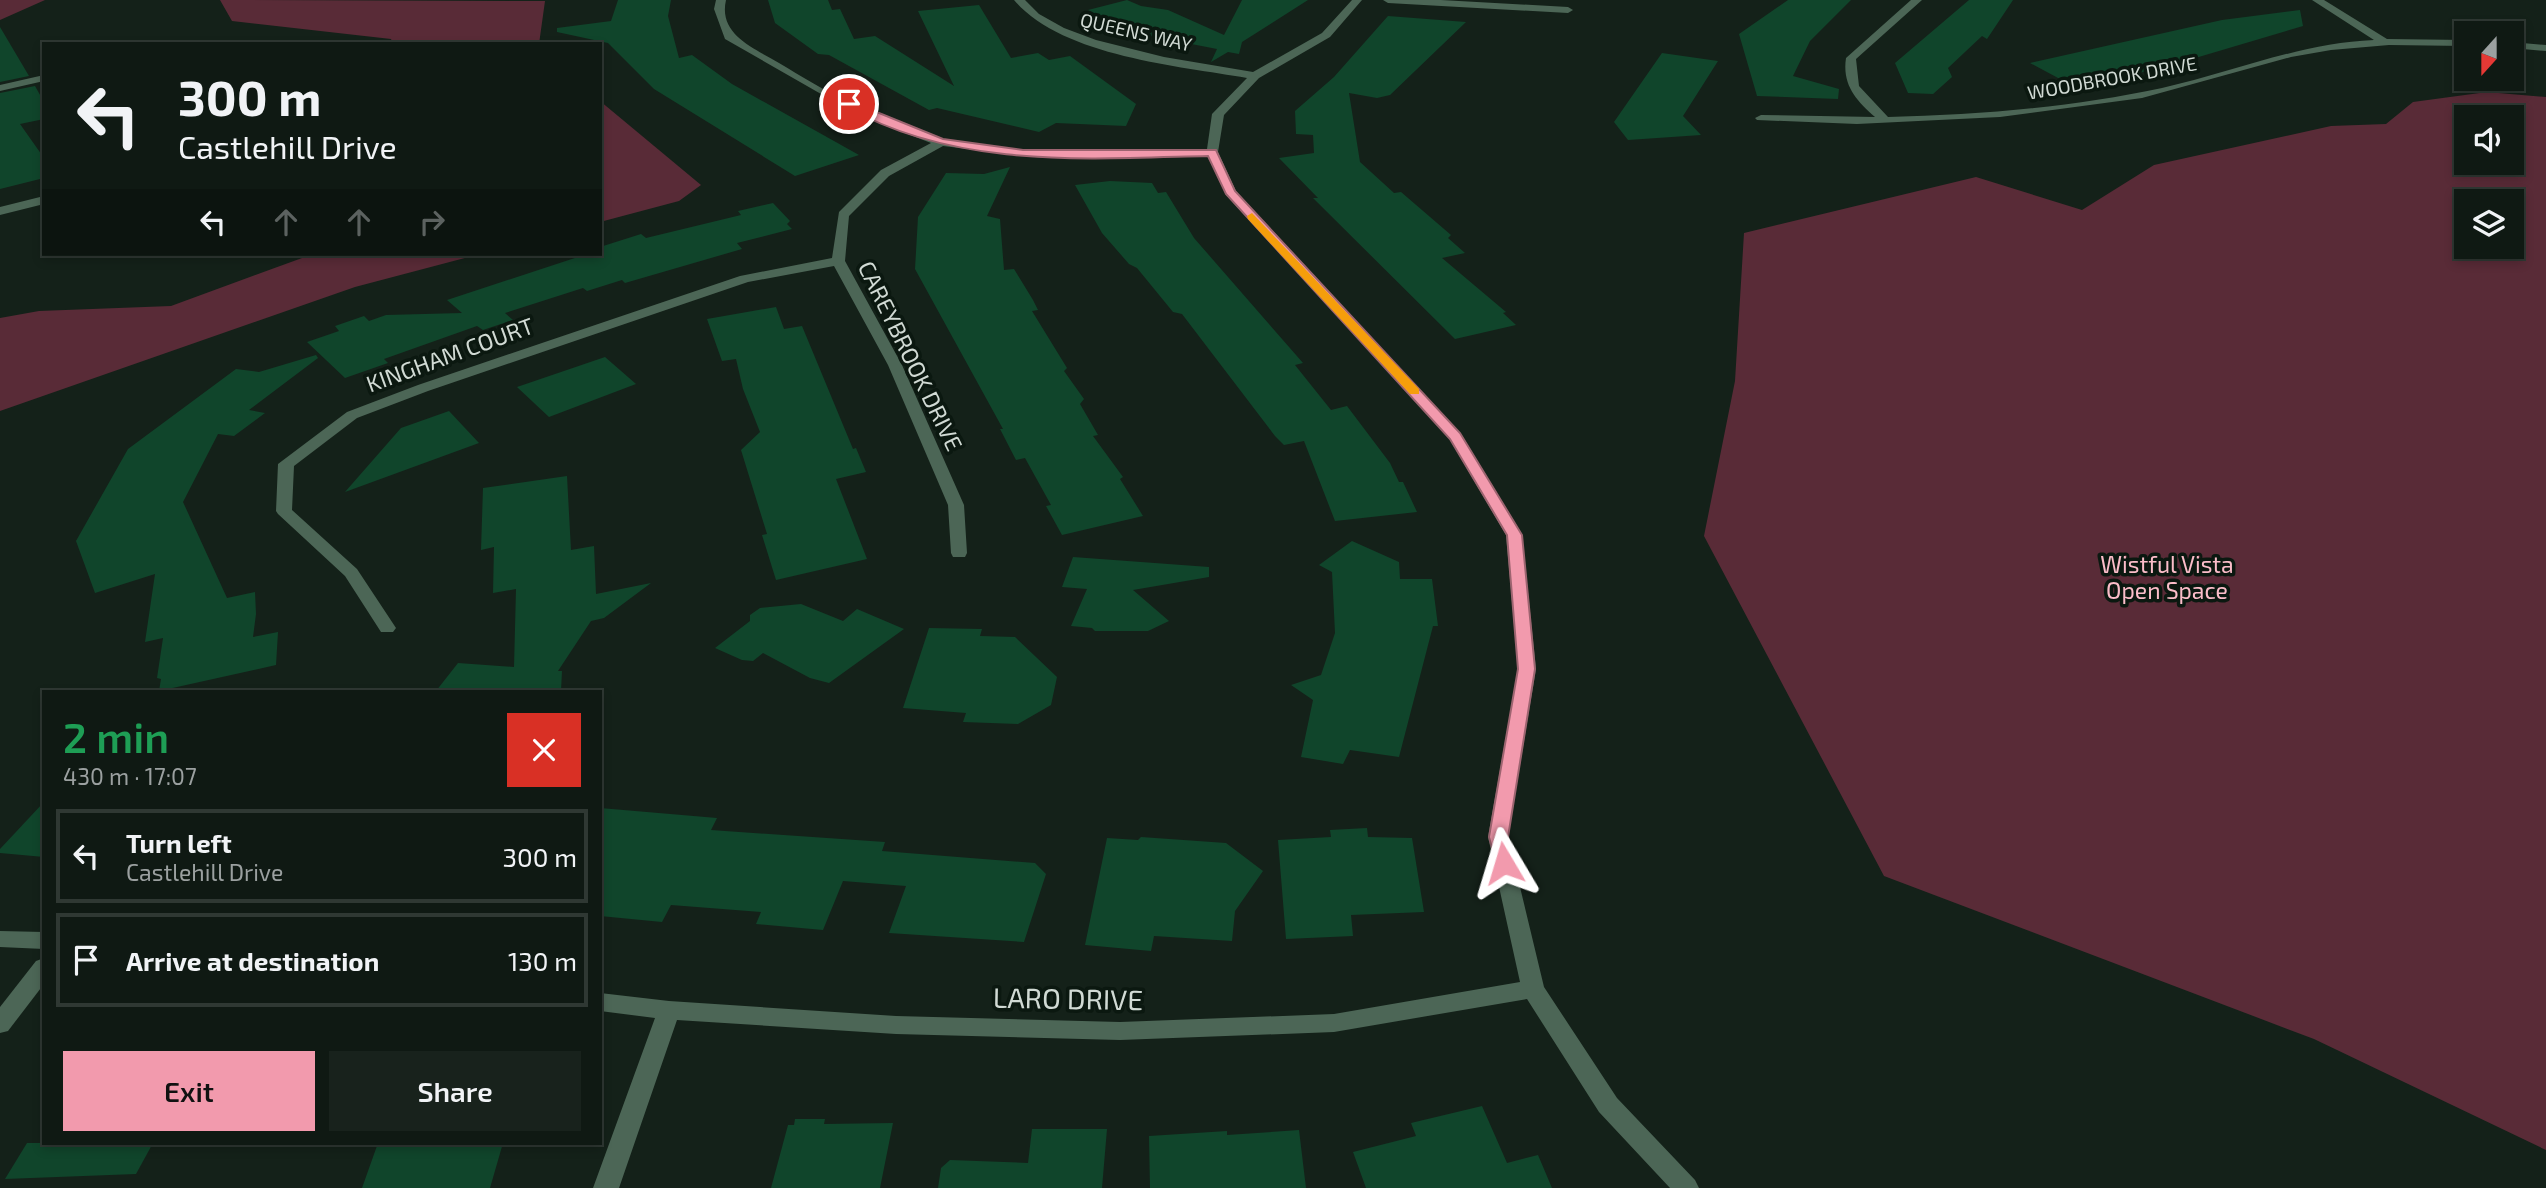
<!DOCTYPE html>
<meta charset="utf-8">
<style>
body{margin:0;font-family:"Exo 2",sans-serif;background:#18221c;color:#f1f3f6;height:100vh;display:flex;flex-direction:column;font-size:26px;white-space:nowrap}
*{box-sizing:border-box;margin:0}
p{font-size:23px;color:#9ba0a0}
.icon{flex:none;width:38px;height:38px;fill:none;stroke:currentColor;stroke-width:2;stroke-linecap:round;stroke-linejoin:round}
.map{position:relative;flex:1;overflow:hidden}
.drawer{position:absolute;left:42px;top:690px;width:560px;height:455px;display:flex;flex-direction:column;background:#0f1913;border-radius:0px;box-shadow:0 4px 10px #0003,0 0 0 2px #2f3833}
.drawer>*{flex:none}
.hud{position:absolute;left:42px;top:42px;width:560px;height:214px;border-radius:0px;box-shadow:0 4px 10px #0003,0 0 0 2px #2f3833;background:#0f1913;color:#f1f3f6;overflow:hidden}
.needle{width:46px;rotate:201deg}
.fabs{position:absolute;left:2454px;top:21px;display:grid;gap:14px}
.fabs a{display:grid;place-items:center;width:70px;height:70px;border-radius:0px;background:#0f1913;box-shadow:0 4px 10px #0003,0 0 0 2px #2f3833;font-size:35px}
.pin{position:absolute;display:grid;place-items:center;width:60px;height:60px;color:#fff;margin:-30px;border:4px solid #fff;border-radius:50%;box-shadow:0 2px 7px #0007}
.me{position:absolute;width:77px;margin:-38px;rotate:353deg;stroke-linejoin:round;filter:drop-shadow(0 0 5px #0008)}
.turn{display:flex;align-items:center;gap:24px;height:147px;padding:0 21px;font-size:32px}
.turn .icon{width:91px;height:91px;stroke-width:2.5}
.turn b{display:block;font-size:49px;line-height:60px}
.lanes{display:flex;align-items:center;height:66px;padding:0 21px;background:#0003;justify-content:center;gap:35px;direction:ltr}
.lanes .off{opacity:.35}
.round{display:grid;place-items:center;flex:none;width:74px;height:74px;border-radius:0px;background:#18221c}
.headline{display:flex;align-items:center;justify-content:space-between;height:119px;padding:0 21px}
h1{font-size:42px;font-weight:600;line-height:52px;color:#1e9e55}
.cta{display:flex;gap:14px;margin-top:auto;padding:14px 21px}
.cta a{flex:1;height:80px;border-radius:0px;background:#f29aad;color:#111;font-size:28px;font-weight:600;line-height:80px;text-align:center}
.cta a+a{background:#18221c;color:#f1f3f6}
ul{padding:0;list-style:none}
li{display:flex;align-items:center;gap:21px;height:94px;margin:0 14px 10px;padding:0 7px;border:4px solid #2f3833;border-radius:0px}
li div{flex:1}
li b{display:block;font-size:26px}
li em{font-style:normal}
.map>svg:first-child{display:block}
</style>
<div class="map">
<svg width="2546" height="1188" viewBox="0 0 2546 1188">
<rect width="100%" height="100%" fill="#142119"/>
<g fill="#592b37" fill-rule="evenodd">
<path d="M0,0H45L0,20Z"/>
<path d="M220,0L545,1L539,44H393L391,39L232,21Z"/>
<path d="M2487,92L2546,97V1150L2314,1039L1884,876L1704,536L1735,381L1744,233L1976,177L2082,210L2154,165L2331,126L2386,124L2413,102ZM2511,117V163H2466V117ZM2511,201V247H2466V201Z"/>
<path d="M600,101L701,185L679,201L600,222Z"/>
<path d="M313,254H480L355,287L0,411V318L39,311L171,306Z"/>
</g>
<g fill="#10452b">
<path d="M618,0H671L668,16L679,58L692,55L732,84L859,155L795,176L654,89L608,43L557,32V28L611,21Z"/>
<path d="M768,0H828L832,10L840,9L854,39L875,36L954,86L918,11L979,5L1011,58L1038,53L1049,60L1070,56L1136,104L1126,126L1056,123L1039,132L937,108L929,110L829,55L818,54L775,23Z"/>
<path d="M1127,0L1141,6L1168,10L1224,35L1242,0H1308L1242,42L1239,54L1228,52L1211,62L1217,49L1140,34L1088,10Z"/>
<path d="M1788,0H1851L1810,41L1793,76L1839,89L1838,99L1757,96L1739,34Z"/>
<path d="M1969,0H2013L1987,39L1982,36L1948,68L1952,77L1933,94L1908,93L1895,63Z"/>
<path d="M2300,10L2303,26L2165,67L2101,81L2073,86L2030,63L2222,20Z"/>
<path d="M1388,16L1466,22L1390,95L1377,98L1349,93L1360,162L1394,193L1401,192L1451,235L1448,238L1465,253L1442,258L1506,312L1503,313L1516,325L1455,339L1313,198H1318L1279,158L1314,153L1313,135L1296,134L1295,111L1334,77Z"/>
<path d="M0,27L29,76L0,82Z"/>
<path d="M1662,53L1718,61L1683,116L1701,135L1628,140L1614,122Z"/>
<path d="M35,86L44,102V119L20,124L44,158V178L0,189V93Z"/>
<path d="M1010,167L987,216L1000,219L1004,270L1014,269L1033,300L1038,310L1032,311L1067,368L1064,371L1084,399L1080,404L1098,435L1093,436L1123,477L1120,479L1143,516L1062,535L1046,506L1051,505L1025,458L1016,460L1000,429H1003L915,269L918,217L946,173L984,174Z"/>
<path d="M1110,181L1152,183L1158,193L1166,192L1194,238L1303,363L1295,365L1331,410L1347,406L1390,463L1399,482H1403L1417,512L1335,521L1304,441L1284,445L1275,436L1182,314L1173,312L1137,268L1129,264L1102,233L1075,185Z"/>
<path d="M773,203L790,221L787,224L792,229L737,243L742,249L625,283L622,280L587,291L583,288L505,313L513,320L483,330L477,326L384,359L388,363L345,378L307,342L339,331L335,326L364,316L369,321L386,315L462,313L447,300L587,254H600V247L641,234L646,238L741,215L738,211Z"/>
<path d="M776,307L784,329L802,326L853,449L856,448L866,472L836,479L867,559L776,580L762,535L767,534L741,450L760,432L743,389L736,359L722,361L707,319Z"/>
<path d="M316,355L318,358L249,410L265,413L234,436L218,434L183,502L227,598L255,592L256,614L253,637L278,632L276,665L159,691L161,679L157,678L163,638L145,642L155,574L95,593L76,541L128,449L236,369L259,372Z"/>
<path d="M605,357L636,384L549,417L517,387Z"/>
<path d="M449,411L479,443L345,492L401,428Z"/>
<path d="M567,476L571,550L594,546L596,594L651,583L604,618L591,621L558,671H562L561,691H436L458,663L514,667L516,589L493,593L494,547L481,550L483,488Z"/>
<path d="M1352,541L1399,562L1400,579H1432L1438,626H1433L1399,757L1350,750L1343,764L1301,757L1313,700L1291,685L1321,675L1335,633L1332,572L1319,565Z"/>
<path d="M1073,557L1209,567V577L1133,590L1169,621L1148,631H1095L1092,628L1071,626L1087,589L1062,587Z"/>
<path d="M801,604L843,621L857,609L904,629L829,683L810,678L763,653L753,661L742,660L715,648L750,621V615L760,608Z"/>
<path d="M929,628L982,629L980,636L1015,637L1057,677L1051,705L1018,724L963,722L966,713L903,708Z"/>
<path d="M44,802V857L0,853V849Z"/>
<path d="M600,808L717,818L711,830L885,842L882,851L1035,863L1046,874L1024,942L889,933L906,886L843,881L823,930L756,924L761,912L671,905L662,922L600,916Z"/>
<path d="M1367,828L1368,837L1412,838L1424,912L1351,915L1353,936L1286,939L1278,840L1331,837L1330,830Z"/>
<path d="M1141,837L1226,843L1263,871L1235,911L1232,941L1154,936L1151,951L1085,945L1107,838L1138,840Z"/>
<path d="M1482,1106L1507,1163L1538,1155L1552,1188H1366L1353,1152L1416,1136L1411,1123Z"/>
<path d="M795,1119H825L824,1124L893,1123L880,1188H771L788,1125H794Z"/>
<path d="M1032,1129H1107L1102,1188H938L941,1168L950,1160L1028,1163Z"/>
<path d="M1299,1130L1306,1188H1150L1149,1136L1227,1131V1135Z"/>
<path d="M27,1143H153L136,1174L5,1179Z"/>
<path d="M378,1143H503L490,1188H362Z"/>
</g>
<g fill="none" stroke-linecap="round" stroke-linejoin="round">
<g fill="#4c6656" fill-rule="evenodd">
<path d="M716,0H726C718,35 754,48 779,63C824,90 871,118 922,133C1013,160 1113,152 1207,149L1212,114L1247,78C1178,66 1061,56 1014,0H1025L1039,14L1064,28L1096,40L1164,57L1253,72L1322,33L1352,0H1362L1330,37L1259,78L1224,115L1218,152L1236,191L1460,433L1522,535L1536,669L1508,837L1544,987L1617,1098L1695,1180L1699,1188H1670L1599,1112L1527,999L1334,1032L1120,1040L896,1034L677,1020L619,1188H593L655,1018L600,1011V993L669,1001L896,1016L1120,1022L1334,1014L1520,982L1488,837L1518,669L1506,535L1449,438L1226,195L1208,156L1043,158L943,146L889,176L849,216L845,261L902,365L964,505L967,553L965,557H953L951,553L948,505L888,365L834,266L748,282L428,391L357,418L294,466L292,510L357,569L396,628L393,632H381L345,576L278,514L276,511L278,464L347,412L418,385L740,276L832,258L839,212L881,170L931,143L856,114L725,39L714,9Z"/>
<path d="M1383,0H1441L1568,7L1573,10L1568,13L1388,3Z"/>
<path d="M1911,0H1922L1856,59L1859,86L1888,117C1979,115 2073,107 2162,88C2234,72 2300,43 2374,40L2312,0H2324L2387,39L2466,40V46L2389,45L2331,50L2291,57L2142,98L2000,117L1857,124L1757,120L1755,118L1761,115L1875,117C1856,100 1842,85 1846,58Z"/>
<path d="M2511,42L2546,45V51L2511,48Z"/>
<path d="M44,75V81L0,91V85Z"/>
<path d="M44,196V204L0,215V207Z"/>
<path d="M0,931L44,932V949L0,947Z"/>
<path d="M44,958V984L8,1031L0,1033V1007L36,961Z"/>
</g>
</g>
<path fill="#f29aad" stroke="#9d6470" stroke-width="2" d="M845,102H852L943,139L1023,150H1216L1235,191L1460,433L1522,535L1535,669L1508,837L1514,863L1511,868H1497L1489,837L1518,669L1507,535L1450,439L1226,194L1208,156C1086,159 955,169 845,106Z"/>
<path fill="#f59e0b" d="M1252,213L1419,389V394H1410L1248,219L1247,216Z"/>
<g text-anchor="middle" stroke-width="7" stroke-linejoin="round" paint-order="stroke">
<g font-size="19" fill="#d1dad4" stroke="#0b1810">
<text transform="translate(1136 32) rotate(13)" y="7">QUEENS WAY</text>
<text transform="translate(2112 78) rotate(-10)" y="7">WOODBROOK DRIVE</text>
</g>
<g font-size="23" fill="#d1dad4" stroke="#0b1810">
<text transform="translate(450 355) rotate(-20)" y="8">KINGHAM COURT</text>
<text transform="translate(910 356) rotate(64)" y="8">CAREYBROOK DRIVE</text>
</g>
<g font-size="23" fill="#fbbdc9" stroke="#0b1810">
<text x="2167" y="573">Wistful Vista<tspan x="2167" dy="26">Open Space</tspan></text>
</g>
<g font-size="28" fill="#d1dad4" stroke="#0b1810">
<text transform="translate(1068 999) rotate(1)" y="10">LARO DRIVE</text>
</g>
</g>
</svg>
<div class="fabs">
<a><svg class="needle" viewBox="-14 -14 28 28"><path d="M0-13l5 13h-10z" fill="#e53935"/><path d="M0 13l5-13h-10z" fill="#9ba0a0"/></svg></a>
<a><svg class="icon" aria-label="sound" viewBox="0 0 24 24"><path d="M4 9h4l5-4v14l-5-4H4zM17 9q2 3 0 6"/></svg></a>
<a><svg class="icon" aria-label="layers" viewBox="0 0 24 24"><path d="M12 4l9 5-9 5-9-5zM3 14l9 5 9-5"/></svg></a>
</div>
<div class="pin" style="left:849px;top:104px;background:#d93025"><svg class="icon" aria-label="arrive" viewBox="0 0 24 24"><path d="M6 21V4h12l-3 4 3 4H6"/></svg></div>
<svg class="me" style="left:1504px;top:863px" viewBox="-20 -20 40 40"><path d="M0-17L14 15 0 8-14 15z" fill="#f29aad" stroke="#fff" stroke-width="4"/></svg>
<div class="hud">
<div class="turn"><svg class="icon" aria-label="left" viewBox="0 0 24 24"><path d="M17 20v-9H6M10 6l-5 5 5 5"/></svg><div><b>300 m</b>Castlehill Drive</div></div>
<div class="lanes"><svg class="icon" aria-label="left" viewBox="0 0 24 24"><path d="M17 20v-9H6M10 6l-5 5 5 5"/></svg><svg class="icon off" aria-label="ahead" viewBox="0 0 24 24"><path d="M12 20V5M6 11l6-6 6 6"/></svg><svg class="icon off" aria-label="ahead" viewBox="0 0 24 24"><path d="M12 20V5M6 11l6-6 6 6"/></svg><svg class="icon off" aria-label="right" viewBox="0 0 24 24"><path d="M7 20v-9h11M14 6l5 5-5 5"/></svg></div>
</div>
<section class="drawer">
<div class="headline"><div><h1>2 min</h1><p>430 m · 17:07</p></div><a class="round" style="background:#d93025;color:#fff"><svg class="icon" aria-label="close" viewBox="0 0 24 24"><path d="M6 6l12 12M18 6L6 18"/></svg></a></div>
<ul>
<li><svg class="icon" aria-label="left" viewBox="0 0 24 24"><path d="M17 20v-9H6M10 6l-5 5 5 5"/></svg><div><b>Turn left</b><p>Castlehill Drive</p></div><em>300 m</em></li>
<li><svg class="icon" aria-label="arrive" viewBox="0 0 24 24"><path d="M6 21V4h12l-3 4 3 4H6"/></svg><div><b>Arrive at destination</b></div><em>130 m</em></li>
</ul>
<div class="cta"><a>Exit</a><a>Share</a></div>
</section>
</div>
